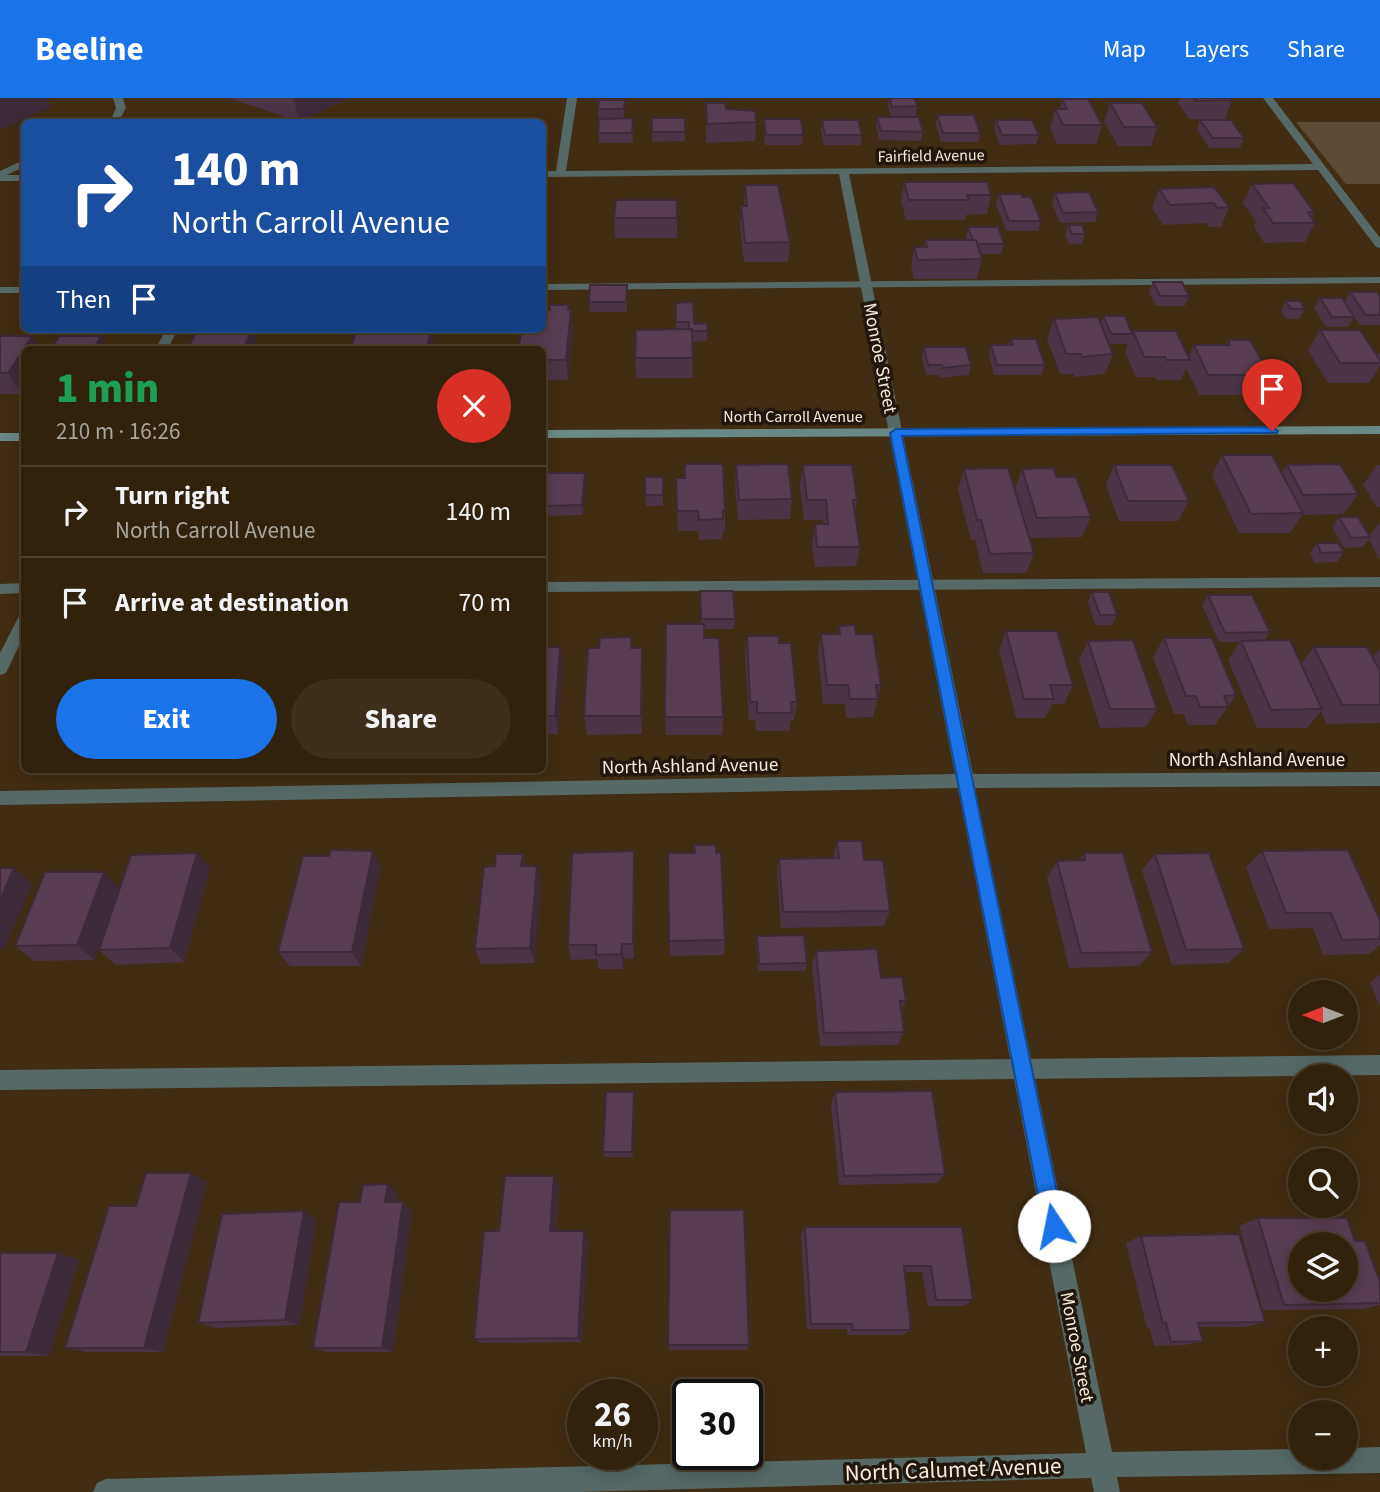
<!DOCTYPE html>
<meta charset="utf-8">
<style>
body{margin:0;font-family:"Source Sans 3",sans-serif;background:#3d2f1c;color:#f1f3f6;height:100vh;display:flex;flex-direction:column;font-size:26px;white-space:nowrap}
*{box-sizing:border-box;margin:0}
p{font-size:23px;color:#a8a49e}
.icon{flex:none;width:38px;height:38px;fill:none;stroke:currentColor;stroke-width:2;stroke-linecap:round;stroke-linejoin:round}
.map{position:relative;flex:1;overflow:hidden}
.panel{position:absolute;left:21px;top:248px;width:525px;height:427px;display:flex;flex-direction:column;background:#31220e;border-radius:10px;box-shadow:0 4px 18px #0003,0 0 0 2px #4c3f2e}
.panel>*{flex:none}
.guide{position:absolute;left:21px;top:21px;width:525px;height:214px;border-radius:10px;box-shadow:0 4px 18px #0003,0 0 0 2px #4c3f2e;background:#1a4fa0;color:#fff;overflow:hidden}
.needle{width:46px;rotate:270deg}
.controls{position:absolute;left:1288px;top:882px;display:grid;gap:14px}
.controls a{display:grid;place-items:center;width:70px;height:70px;border-radius:50%;background:#31220e;box-shadow:0 4px 18px #0003,0 0 0 2px #4c3f2e;font-size:35px}
.speed{position:absolute;left:567px;top:1281px;display:flex;gap:14px;font-size:35px;font-weight:700;text-align:center}
.speed>*{display:grid;place-content:center;width:91px;height:91px;border-radius:50%;background:#31220e;box-shadow:0 4px 18px #0003,0 0 0 2px #4c3f2e;line-height:1}
.speed small{font-size:18px;font-weight:400}
.speed .limit{border:4px solid #111;border-radius:10px;background:#fff;color:#111}
.pin{position:absolute;display:grid;place-items:center;width:60px;height:60px;color:#fff;margin:-72px -30px;border-radius:50% 50% 50% 0;rotate:-45deg;box-shadow:0 0 7px #0007}
.pin .icon{rotate:45deg}
.me{position:absolute;width:77px;margin:-38px;rotate:349deg;stroke-linejoin:round;filter:drop-shadow(0 0 5px #0008)}
.turn{display:flex;align-items:center;gap:24px;height:147px;padding:0 35px;font-size:32px}
.turn .icon{width:91px;height:91px;stroke-width:2.5}
.turn b{display:block;font-size:49px;line-height:60px}
.then{display:flex;align-items:center;height:66px;padding:0 35px;background:#0003;gap:14px;font-size:26px}
.round{display:grid;place-items:center;flex:none;width:74px;height:74px;border-radius:37px;background:#3d2f1c}
.summary{display:flex;align-items:center;justify-content:space-between;height:119px;padding:0 35px}
h1{font-size:42px;font-weight:800;line-height:52px;color:#1e9e55}
.primary-button{display:flex;gap:14px;margin-top:auto;padding:14px 35px}
.primary-button a{flex:1;height:80px;border-radius:42px;background:#1a73e8;color:#fff;font-size:28px;font-weight:800;line-height:80px;text-align:center}
.primary-button a+a{background:#3d2f1c;color:#f1f3f6}
ul{padding:0;list-style:none}
li{display:flex;align-items:center;gap:21px;height:91px;padding:0 35px;border-top:2px solid #4c3f2e}
li div{flex:1}
li b{display:block;font-size:26px}
li em{font-style:normal}
header{display:flex;align-items:center;gap:42px;box-sizing:border-box;height:98px;padding:0 35px;background:#1a73e8;color:#fff}
header strong{font-size:33px}
nav{display:flex;gap:38px;margin-inline-start:auto;font-size:24px}
.map>svg:first-child{display:block}
</style>
<header>
<strong>Beeline</strong>
<nav><a>Map</a><a>Layers</a><a>Share</a></nav>
</header>
<div class="map">
<svg width="1380" height="1394" viewBox="0 0 1380 1394">
<rect width="100%" height="100%" fill="#412d13"/>
<path fill="#5b4a35" d="M1296,24H1380V86H1346Z"/>
<g fill="none" stroke-linecap="round" stroke-linejoin="round">
<g fill="#566967" fill-rule="evenodd">
<path d="M113,0H123L126,10L119,23L105,24L112,19L116,10Z"/>
<path d="M230,21L235,24H223L225,22Z"/>
<path d="M24,62V69L0,80V73Z"/>
<path d="M1380,179V185L542,192V186Z"/>
<rect x="0" y="189" width="24" height="6"/>
<path d="M1380,479V489L542,494V484Z"/>
<path d="M24,485V495L0,496V486Z"/>
<path d="M1380,957V977L0,992V972Z"/>
</g>
<g fill="#566967" fill-rule="evenodd">
<path d="M567,0H577L566,73L1313,66L1263,0H1273L1380,140V150L1376,149L1318,72L849,76L973,676L1380,674V688L975,690L1112,1354L1300,1351V1360H1346V1350L1380,1349V1375L1117,1379L1120,1394H1094L1091,1380L579,1394H93L97,1385L106,1381L1086,1355L958,690L0,707V693L955,676L839,76L542,79V73H556Z"/>
<rect x="0" y="77" width="24" height="6"/>
<path d="M166,231H178L167,252H155Z"/>
<path d="M24,516V537L6,575L0,577V555L19,518Z"/>
</g>
<g fill="#6a8885" fill-rule="evenodd">
<path d="M1380,328V336L542,340V332Z"/>
<rect x="0" y="335" width="24" height="8"/>
</g>
</g>
<g fill="#4c3447">
<path d="M229,0H348L300,24Z"/>
<path d="M889,0H914L917,8L916,18H891L888,8Z"/>
<path d="M1180,0H1231L1232,2L1225,21H1189L1178,5Z"/>
<path d="M1062,1L1102,27L1096,46H1057L1050,30L1055,11H1060Z"/>
<path d="M625,2L624,20H633V45H599L598,11Z"/>
<path d="M706,5L756,24L755,43L706,45Z"/>
<path d="M1110,5L1157,29L1151,48H1118L1104,24Z"/>
<path d="M937,17L980,35L978,44H941L936,27Z"/>
<path d="M877,19L923,34L921,43L879,42L876,28Z"/>
<path d="M652,20H685V43L652,44Z"/>
<path d="M764,21L803,37L802,47H765L764,30Z"/>
<path d="M822,22L862,37L861,47H824L821,32Z"/>
<path d="M996,22L1039,37L1036,46L1000,47L994,31Z"/>
<path d="M1200,22L1244,40L1240,50H1209L1197,31Z"/>
<path d="M904,84L991,97L987,116L966,117L965,122H906L901,103Z"/>
<path d="M1252,86L1314,114L1312,120L1315,125L1305,144L1264,145L1254,129L1256,124L1243,105Z"/>
<path d="M745,87L790,144L788,164H744L740,128L741,108H744Z"/>
<path d="M1159,91L1229,109L1221,129H1209L1206,125L1163,127L1152,110Z"/>
<path d="M1055,95L1098,114L1095,124L1060,125L1052,105Z"/>
<path d="M999,96L1022,99L1041,123L1038,133H1006L996,106Z"/>
<path d="M677,102V140H615L614,120Z"/>
<path d="M1068,127L1085,136L1082,146H1069L1065,137Z"/>
<path d="M968,129L1004,146L1001,156H981L982,161L977,181H914L911,169L914,149H924L925,142H967L966,139Z"/>
<path d="M1153,184L1189,198L1185,208H1156L1149,194Z"/>
<path d="M1350,194L1380,199V227H1360L1354,219L1348,229H1326L1314,210L1320,200L1344,204Z"/>
<path d="M627,197V214H590L589,204Z"/>
<path d="M1286,203L1305,211L1299,221H1286L1281,213Z"/>
<path d="M676,205L694,226L707,233V243L692,244L693,280H636L635,260L676,232Z"/>
<path d="M569,207V212H571L573,232L568,282H542V252Z"/>
<path d="M1103,218L1132,235L1133,233L1189,259L1194,247H1226L1228,242L1270,277L1259,297H1199L1186,270L1181,282H1157L1156,279H1136L1125,254L1128,246H1109L1113,256L1105,276L1074,279V276H1060L1047,241L1054,221L1101,226Z"/>
<path d="M56,231H116L115,233L58,234Z"/>
<path d="M1320,232L1377,258L1380,254V268L1369,285H1328L1308,252Z"/>
<path d="M0,238L21,296H0Z"/>
<path d="M1011,241L1045,267L1041,277H994L989,257L991,247H1009Z"/>
<path d="M924,249L971,267L969,277L940,280L939,277H926L922,259Z"/>
<path d="M1222,357L1281,375L1287,367L1358,396L1344,416L1302,417L1290,435H1239L1212,377Z"/>
<path d="M736,367L792,401L790,421L738,422L735,387Z"/>
<path d="M803,367L857,402L855,416L860,449L856,468L815,469L812,446L815,426H823V422H804L800,387Z"/>
<path d="M1114,367L1189,403L1178,423H1119L1106,387Z"/>
<path d="M1377,367H1380V409H1377L1363,387Z"/>
<path d="M964,371L1034,455L1026,475H983L975,442H971L958,391Z"/>
<path d="M1022,371L1057,379L1091,419L1082,439L1030,440L1015,391Z"/>
<path d="M542,375H585L586,385L583,417L542,418Z"/>
<path d="M663,379V408H646L645,397Z"/>
<path d="M676,380L725,413V433H723L722,441L699,442L698,433H678Z"/>
<path d="M1339,419L1369,438L1380,424V462L1369,441L1363,449L1344,450L1332,429Z"/>
<path d="M1317,445L1344,454L1337,464L1315,465L1310,455Z"/>
<path d="M700,493L735,521L734,531H704V540L723,619L722,637H666L665,619L701,526Z"/>
<path d="M1092,494L1117,517L1112,527H1095L1088,504Z"/>
<path d="M1208,497L1270,534L1264,542L1301,566L1314,549L1380,573V625L1326,626L1321,613L1307,630H1257L1228,562L1240,544H1219L1202,507Z"/>
<path d="M839,528L856,536L881,587L873,619L846,620L845,606H823L818,555L821,536H837Z"/>
<path d="M1006,533L1073,587L1064,606H1052L1045,620H1016L999,552Z"/>
<path d="M747,538L779,545L797,604L794,622H791L789,633H756L755,622H749L745,557Z"/>
<path d="M631,539L632,550H642L643,569L642,636L587,637L584,618L599,550Z"/>
<path d="M1164,540L1236,597L1215,627H1188L1184,616H1174L1153,559Z"/>
<path d="M1088,543L1157,611L1146,629L1100,630L1079,562Z"/>
<path d="M542,549L563,568L558,636L542,637Z"/>
<path d="M1380,551V572L1373,559Z"/>
<path d="M837,743L864,762L890,813L884,828L781,830L777,777L779,761L833,760Z"/>
<path d="M694,747L725,842L724,857L670,858L668,755H694Z"/>
<path d="M373,753L381,769L361,868H290L278,854L329,758Z"/>
<path d="M634,753L635,770L634,860L624,861L623,871H599L597,861L571,862L568,847Z"/>
<path d="M1262,753L1380,822V847L1369,856L1323,857L1313,830L1269,831L1246,769Z"/>
<path d="M197,755L210,771L184,864L116,867L99,852Z"/>
<path d="M1084,755L1152,854L1139,868L1069,870L1047,779L1057,763H1079Z"/>
<path d="M523,756L526,768L541,784L535,865L481,866L475,851L495,768Z"/>
<path d="M1155,756L1244,851L1228,865L1172,867L1142,772Z"/>
<path d="M120,790L94,862L34,863L15,848Z"/>
<path d="M757,838L807,865L805,873H758L756,845Z"/>
<path d="M816,853L881,880L906,903L901,913L904,934L898,947L820,948L812,867Z"/>
<path d="M1380,877V909L1370,884Z"/>
<path d="M634,994L635,1000L633,1059H604L603,1054Z"/>
<path d="M835,994L945,1076L937,1085L839,1087L831,1006Z"/>
<path d="M207,1084L163,1254H87L65,1250Z"/>
<path d="M559,1087L556,1133H584L588,1140L582,1244L481,1245L474,1241L499,1133Z"/>
<path d="M398,1095L396,1104L412,1113L393,1254H326L313,1250L360,1104Z"/>
<path d="M1258,1120L1355,1143L1380,1184V1207L1364,1211L1263,1212L1239,1128Z"/>
<path d="M317,1121L299,1227L215,1230L198,1225Z"/>
<path d="M805,1129H962L973,1202L963,1208H928L922,1174H904L911,1232L903,1237H847V1231H807L801,1137Z"/>
<path d="M1141,1138L1265,1224L1245,1229H1199L1203,1243L1185,1247L1154,1248L1150,1230H1147L1126,1145Z"/>
<path d="M0,1155H58L79,1162L49,1258H0Z"/>
<path d="M668,1247H749L747,1252H669Z"/>
</g>
<g fill="#3e2b39">
<path d="M0,0H47L51,9L0,32Z"/>
<path d="M293,0H348L300,24Z"/>
<path d="M569,207L570,221L571,212L573,232L568,282L566,262Z"/>
<path d="M252,232L259,252H243Z"/>
<path d="M431,234L435,252H426Z"/>
<path d="M32,238L40,252H24V289L21,296L8,275Z"/>
<path d="M101,238L108,252H93Z"/>
<path d="M585,375L586,385L583,417L582,407Z"/>
<path d="M560,549L563,568L558,636L555,618Z"/>
<path d="M642,550L643,569L642,636L641,618Z"/>
<path d="M373,753L381,769L361,868L352,854Z"/>
<path d="M634,753L635,770L634,860L633,846Z"/>
<path d="M197,755L210,771L184,864L170,850Z"/>
<path d="M523,756L527,772L521,768Z"/>
<path d="M537,768L541,784L535,865L530,850Z"/>
<path d="M14,770L32,786L4,853L0,850V802Z"/>
<path d="M104,774L120,790L94,862L77,847Z"/>
<path d="M622,846L624,861L623,871L621,856Z"/>
<path d="M634,994L635,1000L633,1059L632,1054Z"/>
<path d="M191,1075L207,1084L163,1254L144,1250Z"/>
<path d="M554,1078L559,1087L555,1141L550,1133Z"/>
<path d="M388,1086L398,1095L395,1113L385,1104Z"/>
<path d="M403,1104L412,1113L393,1254L382,1250Z"/>
<path d="M304,1113L317,1121L299,1227L285,1222Z"/>
<path d="M584,1133L588,1140L582,1244L578,1240Z"/>
<path d="M58,1155L79,1162L49,1258L26,1254Z"/>
</g>
<g fill="#583d52" stroke="#3e2b39" stroke-width="2" fill-rule="evenodd">
<path d="M890,0H914L917,8L892,9Z"/>
<path d="M1194,0H1231L1232,2L1196,3Z"/>
<path d="M1062,1H1088L1102,27H1063L1055,11H1067Z"/>
<path d="M599,2H625L624,11H598Z"/>
<path d="M706,5H725L726,11L755,13L756,24L707,26Z"/>
<path d="M1110,5H1142L1157,29H1124Z"/>
<path d="M937,17H974L980,35H943Z"/>
<path d="M877,19H919L923,34L881,33Z"/>
<path d="M397,20L395,24H383L384,21Z"/>
<path d="M426,20H440L439,24H424Z"/>
<path d="M633,20L632,35H598L599,21Z"/>
<rect x="652" y="20" width="33" height="14"/>
<path d="M764,21H801L803,37H766Z"/>
<path d="M822,22H858L862,37H825Z"/>
<path d="M996,22H1032L1039,37H1002Z"/>
<path d="M1200,22H1231L1244,40H1213Z"/>
<path d="M904,84H987L991,97H967L969,102H909Z"/>
<path d="M1293,85L1314,114H1308L1315,125H1273L1263,110H1269L1252,86Z"/>
<path d="M745,87H778L790,144L745,145L741,108H747Z"/>
<path d="M1214,89L1229,109L1217,110L1214,105L1170,107L1159,91Z"/>
<path d="M1089,94L1098,114L1063,115L1055,95Z"/>
<path d="M999,96H1021L1022,99H1031L1041,123H1009Z"/>
<path d="M616,102H677V120H614Z"/>
<path d="M1068,127H1082L1085,136H1072Z"/>
<path d="M968,129H998L1004,146H977L976,142H973Z"/>
<path d="M925,142H976L982,161L918,162L914,149H927Z"/>
<path d="M1153,184H1182L1189,198H1160Z"/>
<path d="M590,187H627L626,204H589Z"/>
<path d="M1350,194H1377L1380,199V217H1366Z"/>
<path d="M1320,200H1342L1354,219H1332Z"/>
<path d="M1286,203H1300L1305,211H1291Z"/>
<path d="M693,204L694,226L707,225V233H692V231H689V224H676V205Z"/>
<path d="M550,207H569L568,212H571L566,262H542V252H518L522,231H542V212H550Z"/>
<path d="M1103,218H1125L1132,236H1111Z"/>
<path d="M1098,219L1113,256L1082,259L1081,256H1066L1054,221Z"/>
<path d="M692,231L693,260H635L636,232Z"/>
<path d="M252,232L243,252H187L197,233Z"/>
<path d="M1320,232H1360L1380,262V265H1340Z"/>
<path d="M1133,233H1176L1190,262H1166L1165,259H1144Z"/>
<path d="M356,234H431L426,252H350Z"/>
<path d="M0,238H32L8,275H0Z"/>
<path d="M59,238H101L93,252H50Z"/>
<path d="M1011,241H1036L1045,267H997L991,247H1013Z"/>
<path d="M1228,242H1250L1270,277H1208L1194,247H1230Z"/>
<path d="M924,249H966L971,267L943,270L942,267H928Z"/>
<path d="M1222,357H1272L1303,415L1251,416Z"/>
<path d="M685,366H723L725,413H723V421L699,422L698,413H677L676,380H685Z"/>
<path d="M788,366L792,401L739,402L736,367Z"/>
<path d="M1340,366L1358,396L1303,397L1287,367Z"/>
<path d="M803,367H852L857,402H853L860,449H817L815,426H828L826,402H807Z"/>
<path d="M1114,367H1172L1189,403H1128Z"/>
<path d="M1008,370L1034,455L990,456L981,422H977L964,371Z"/>
<path d="M1053,370L1057,379H1076L1091,419L1037,420L1022,371Z"/>
<path d="M542,375H585L582,407L542,408Z"/>
<rect x="645" y="379" width="18" height="18"/>
<path d="M1339,419H1358L1370,439L1351,440Z"/>
<path d="M1317,445H1338L1344,454L1321,455Z"/>
<path d="M700,493H733L735,521H701Z"/>
<path d="M1092,494H1109L1117,517H1100Z"/>
<path d="M1208,497H1252L1270,534L1225,535Z"/>
<path d="M666,526H704V540H719L723,619H665Z"/>
<path d="M855,527L856,536H873L881,587H876L878,601H850L848,587H827L821,536H840L839,528Z"/>
<path d="M1006,533H1057L1073,587H1050L1054,601H1024Z"/>
<path d="M747,538H779V545H791L797,604H791L792,615H757V604H750Z"/>
<path d="M631,539V550H642L641,618H584L588,550H599L600,540Z"/>
<path d="M1164,540H1212L1236,597L1224,598L1228,609H1200L1196,598H1186Z"/>
<path d="M1133,542L1157,611H1110L1088,543Z"/>
<path d="M1290,542L1322,611L1271,612L1241,543Z"/>
<path d="M542,549H560L555,618H542Z"/>
<path d="M1314,549H1367L1380,573V607H1342Z"/>
<path d="M837,743H862L864,762H883L890,813L783,814L779,761L839,760Z"/>
<path d="M694,747H716V755L721,754L725,842L669,843L668,755H695Z"/>
<path d="M331,752L373,753L352,854H278L303,758H329Z"/>
<path d="M1348,752L1380,822V841L1342,842L1331,815H1286L1262,753Z"/>
<path d="M634,753L633,846H622L621,856L596,857V847H568L572,755Z"/>
<path d="M197,755L170,850L99,852L131,757Z"/>
<path d="M1084,755H1123L1152,854L1081,855L1057,763L1085,762Z"/>
<path d="M1209,755L1244,851L1186,852L1155,756Z"/>
<path d="M496,756H523L521,768H537L530,850L475,851L484,769L495,768Z"/>
<path d="M0,770H14L0,802Z"/>
<path d="M45,774H104L77,847L15,848Z"/>
<path d="M804,837L807,865L759,866L757,838Z"/>
<path d="M877,851L881,880L902,879L906,903H900L904,934L824,935L816,853Z"/>
<path d="M932,993L945,1076L844,1078L835,994Z"/>
<path d="M606,994H634L632,1054H603Z"/>
<path d="M146,1075H191L144,1250H65L109,1108H136Z"/>
<path d="M505,1078H554L550,1133H584L578,1240L474,1241L484,1133H499Z"/>
<path d="M388,1086L385,1104H403L382,1250H313L339,1104H360L363,1087Z"/>
<path d="M670,1112H744L749,1247H668Z"/>
<path d="M304,1113L285,1222L198,1225L222,1116Z"/>
<path d="M1258,1120H1347L1355,1143H1365L1380,1184V1205L1284,1207ZM1300,1146H1346V1192H1300Z"/>
<path d="M805,1129H962L973,1202H936L931,1168H904L911,1232H853L852,1226H811Z"/>
<path d="M1239,1136L1265,1224L1198,1225L1203,1243L1171,1244L1166,1225L1163,1226L1141,1138Z"/>
<path d="M0,1155H58L26,1254H0Z"/>
</g>
<path fill="#1a73e8" stroke="#114b97" stroke-width="2" d="M1272,329L1278,333L1277,335L902,338L1064,1128L1061,1135L1054,1138L1047,1135L1044,1128L890,335L896,331Z"/>
<g text-anchor="middle" stroke-width="7" stroke-linejoin="round" paint-order="stroke">
<g font-size="16" fill="#f7eadb" stroke="#21170c">
<text transform="translate(931 57) rotate(-1)" y="6">Fairfield Avenue</text>
<text x="793" y="324">North Carroll Avenue</text>
</g>
<g font-size="19" fill="#f7eadb" stroke="#21170c">
<text transform="translate(881 260) rotate(79)" y="7">Monroe Street</text>
<text x="1257" y="668">North Ashland Avenue</text>
<text transform="translate(690 667) rotate(-1)" y="7">North Ashland Avenue</text>
<text transform="translate(1078 1249) rotate(79)" y="7">Monroe Street</text>
</g>
<g font-size="23" fill="#f7eadb" stroke="#21170c">
<text transform="translate(953 1371) rotate(-2)" y="8">North Calumet Avenue</text>
</g>
</g>
</svg>
<div class="controls">
<a><svg class="needle" viewBox="-14 -14 28 28"><path d="M0-13l5 13h-10z" fill="#e53935"/><path d="M0 13l5-13h-10z" fill="#a8a49e"/></svg></a>
<a><svg class="icon" aria-label="sound" viewBox="0 0 24 24"><path d="M4 9h4l5-4v14l-5-4H4zM17 9q2 3 0 6"/></svg></a>
<a><svg class="icon" aria-label="search" viewBox="0 0 24 24"><circle cx="10" cy="10" r="6"/><path d="M15 15l6 6"/></svg></a>
<a><svg class="icon" aria-label="layers" viewBox="0 0 24 24"><path d="M12 4l9 5-9 5-9-5zM3 14l9 5 9-5"/></svg></a>
<a>+</a>
<a>−</a>
</div>
<div class="speed"><div>26<small>km/h</small></div><div class="limit">30</div></div>
<div class="pin" style="left:1272px;top:333px;background:#d93025"><svg class="icon" aria-label="arrive" viewBox="0 0 24 24"><path d="M6 21V4h12l-3 4 3 4H6"/></svg></div>
<svg class="me" style="left:1054px;top:1128px" viewBox="-20 -20 40 40"><circle r="19" fill="#fff"/><path d="M0-13L10 11 0 6-10 11z" fill="#1a73e8"/></svg>
<div class="guide">
<div class="turn"><svg class="icon" aria-label="right" viewBox="0 0 24 24"><path d="M7 20v-9h11M14 6l5 5-5 5"/></svg><div><b>140 m</b>North Carroll Avenue</div></div>
<div class="then">Then<svg class="icon" aria-label="arrive" viewBox="0 0 24 24"><path d="M6 21V4h12l-3 4 3 4H6"/></svg></div>
</div>
<section class="panel">
<div class="summary"><div><h1>1 min</h1><p>210 m · 16:26</p></div><a class="round" style="background:#d93025;color:#fff"><svg class="icon" aria-label="close" viewBox="0 0 24 24"><path d="M6 6l12 12M18 6L6 18"/></svg></a></div>
<ul>
<li><svg class="icon" aria-label="right" viewBox="0 0 24 24"><path d="M7 20v-9h11M14 6l5 5-5 5"/></svg><div><b>Turn right</b><p>North Carroll Avenue</p></div><em>140 m</em></li>
<li><svg class="icon" aria-label="arrive" viewBox="0 0 24 24"><path d="M6 21V4h12l-3 4 3 4H6"/></svg><div><b>Arrive at destination</b></div><em>70 m</em></li>
</ul>
<div class="primary-button"><a>Exit</a><a>Share</a></div>
</section>
</div>
